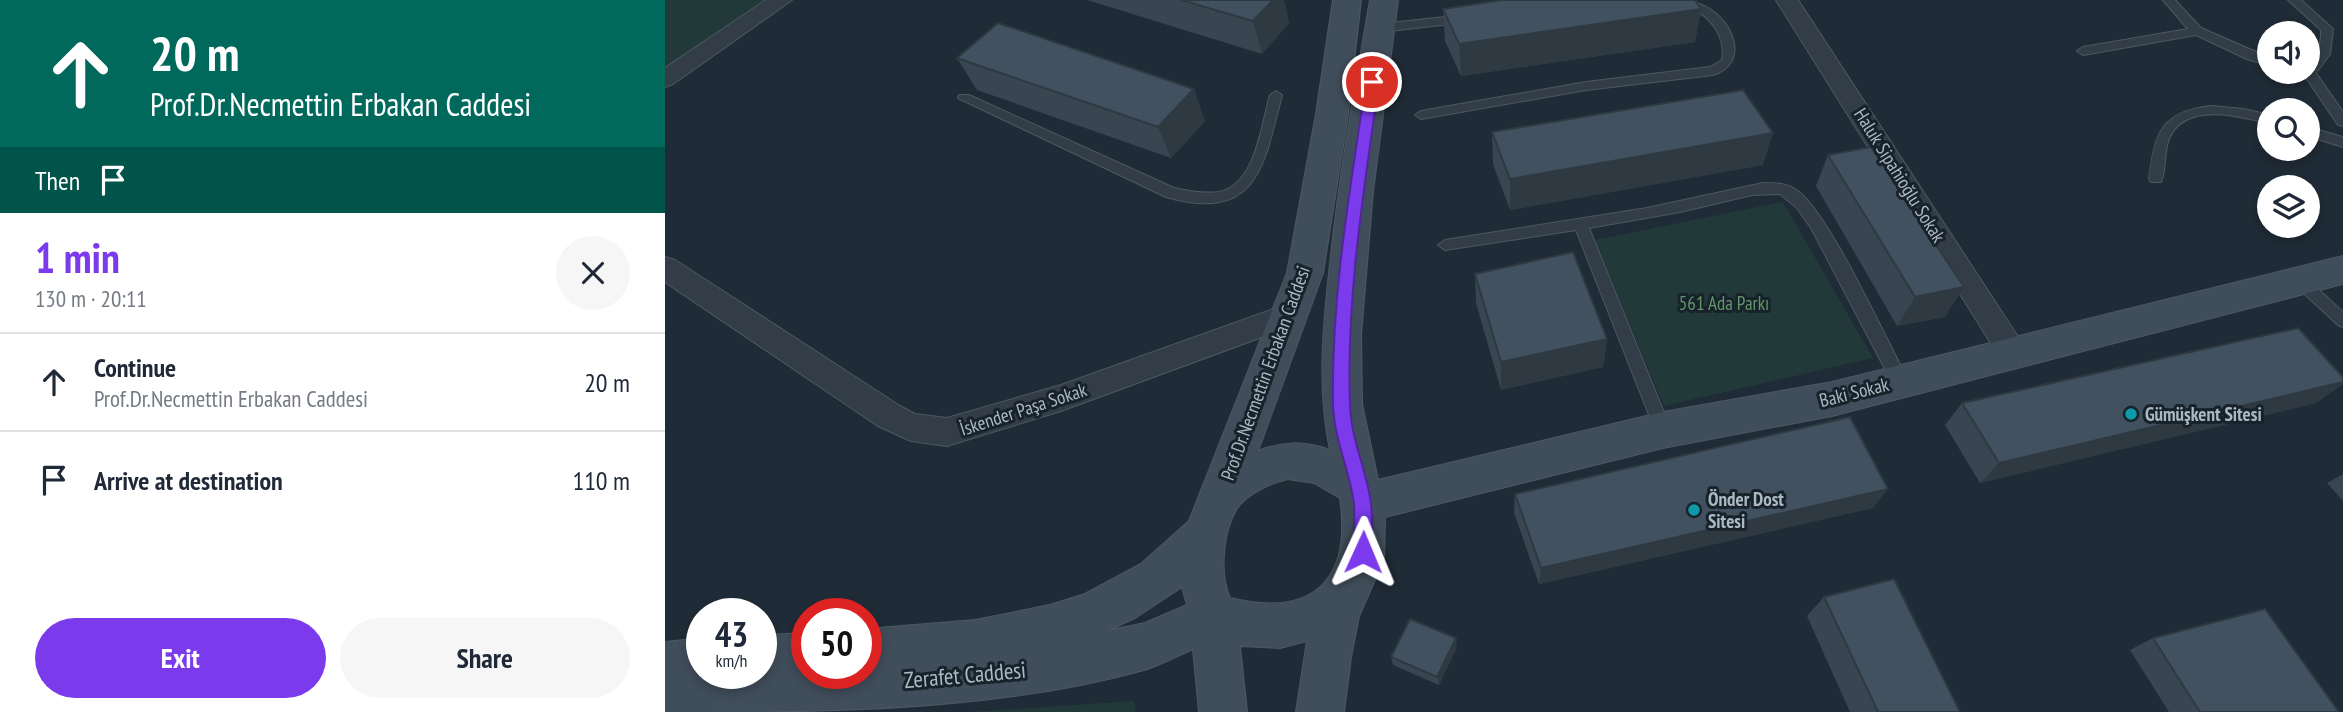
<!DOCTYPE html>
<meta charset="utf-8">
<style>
body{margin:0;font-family:"PT Sans Narrow",sans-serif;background:#f6f6f7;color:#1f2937;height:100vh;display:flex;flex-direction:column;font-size:26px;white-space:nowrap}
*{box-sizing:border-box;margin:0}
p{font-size:23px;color:#747a83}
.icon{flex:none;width:38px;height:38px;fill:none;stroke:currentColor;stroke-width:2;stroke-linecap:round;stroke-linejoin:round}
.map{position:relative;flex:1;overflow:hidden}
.panel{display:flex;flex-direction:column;background:#fff;width:665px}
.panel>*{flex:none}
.guide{background:#00695c;color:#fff;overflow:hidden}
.controls{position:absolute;left:1592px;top:21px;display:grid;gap:14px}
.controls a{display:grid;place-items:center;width:63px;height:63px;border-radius:50%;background:#fff;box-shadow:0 4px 10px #0003;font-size:35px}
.speed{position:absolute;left:21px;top:598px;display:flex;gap:14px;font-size:35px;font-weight:700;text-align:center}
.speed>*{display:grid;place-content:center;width:91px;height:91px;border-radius:50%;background:#fff;box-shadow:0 4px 10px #0003;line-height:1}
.speed small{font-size:18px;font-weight:400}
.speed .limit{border:10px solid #d22;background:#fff;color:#111}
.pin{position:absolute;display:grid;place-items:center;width:60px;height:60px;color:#fff;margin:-30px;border:4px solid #fff;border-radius:50%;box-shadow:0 2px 7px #0007}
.me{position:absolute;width:77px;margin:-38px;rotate:1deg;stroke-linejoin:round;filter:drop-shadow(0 0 5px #0008)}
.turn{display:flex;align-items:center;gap:24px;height:147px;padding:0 35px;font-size:32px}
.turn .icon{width:91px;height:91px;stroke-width:2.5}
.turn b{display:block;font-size:49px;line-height:60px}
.then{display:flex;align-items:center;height:66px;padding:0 35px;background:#0003;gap:14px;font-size:26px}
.round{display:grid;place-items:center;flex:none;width:74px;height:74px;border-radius:37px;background:#f6f6f7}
.summary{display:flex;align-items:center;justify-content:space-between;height:119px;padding:0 35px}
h1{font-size:42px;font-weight:800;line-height:52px;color:#7c3aed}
.action{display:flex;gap:14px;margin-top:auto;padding:14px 35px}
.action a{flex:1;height:80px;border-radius:42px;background:#7c3aed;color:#fff;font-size:28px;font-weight:800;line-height:80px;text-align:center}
.action a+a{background:#f6f6f7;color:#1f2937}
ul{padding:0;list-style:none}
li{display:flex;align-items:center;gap:21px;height:98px;padding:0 35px;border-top:2px solid #e0e1e3}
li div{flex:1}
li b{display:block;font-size:26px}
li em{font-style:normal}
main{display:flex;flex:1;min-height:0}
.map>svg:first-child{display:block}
</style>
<main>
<section class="panel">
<div class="guide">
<div class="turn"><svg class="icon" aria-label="ahead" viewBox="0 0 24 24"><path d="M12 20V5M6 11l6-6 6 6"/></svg><div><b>20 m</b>Prof.Dr.Necmettin Erbakan Caddesi</div></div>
<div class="then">Then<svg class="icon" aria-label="arrive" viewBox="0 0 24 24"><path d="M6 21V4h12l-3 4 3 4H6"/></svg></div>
</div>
<div class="summary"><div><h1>1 min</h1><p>130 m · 20:11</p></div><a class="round"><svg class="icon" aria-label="close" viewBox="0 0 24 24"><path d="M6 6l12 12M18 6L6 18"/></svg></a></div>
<ul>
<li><svg class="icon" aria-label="ahead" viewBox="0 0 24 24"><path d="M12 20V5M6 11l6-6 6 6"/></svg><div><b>Continue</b><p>Prof.Dr.Necmettin Erbakan Caddesi</p></div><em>20 m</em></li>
<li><svg class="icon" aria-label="arrive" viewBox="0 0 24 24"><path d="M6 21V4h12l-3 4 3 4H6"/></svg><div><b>Arrive at destination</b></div><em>110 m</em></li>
</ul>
<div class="action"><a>Exit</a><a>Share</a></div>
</section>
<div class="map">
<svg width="1678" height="712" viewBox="0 0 1678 712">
<rect width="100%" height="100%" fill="#1f2b36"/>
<g fill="#223939">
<path d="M0,0H101L0,68Z"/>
<path d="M1118,202L1208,358L999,406L930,240Z"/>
<path d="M469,701L471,712H305Z"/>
</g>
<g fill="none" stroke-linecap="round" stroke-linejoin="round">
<g stroke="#4d5862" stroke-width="2">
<g id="lane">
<path d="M1000,0C1016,0 1029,0 1043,8C1068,22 1085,63 1048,75L921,90L756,119L750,115L756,111L921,82L1045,67L1057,60C1061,38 1047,17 1027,9C1018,5 1008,5 1000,0Z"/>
<path d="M1498,0H1510L1536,28L1605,58V66L1582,59L1531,35L1418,55L1412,51L1418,47L1523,29Z"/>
<path d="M1623,0H1636L1668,29L1665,54L1651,73L1678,112V126L1673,125L1638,73L1643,72C1645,56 1657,54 1656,30Z"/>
<path d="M799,15L805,19L803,22L715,32L709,28L715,24Z"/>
<path d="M611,91L617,95C599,165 593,223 501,197L293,98L294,95H304L509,188C523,191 538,194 553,192C591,186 596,125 605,95Z"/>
<path d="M1547,106L1578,109L1605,115V124C1575,116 1520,101 1504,139C1498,153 1502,169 1496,182H1486L1484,179C1490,133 1496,111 1547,106Z"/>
<path d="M1643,127L1678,137V147L1643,136Z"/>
<path d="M1098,183C1109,183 1120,183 1130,189C1162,208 1220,338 1241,376L1243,381L1241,386L1235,388L1229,386L1146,228L1132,208L1115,194L1087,195L1015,212L924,228L1006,430L1004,435L998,437L992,435L990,430L911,230L780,250L773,245L780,240L982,208Z"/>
<path d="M1635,275L1640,277L1678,312V327L1673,325L1630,285L1628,281Z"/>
</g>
</g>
<g stroke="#4d5862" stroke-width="2">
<g id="street">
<path d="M101,0H127L8,84L0,87V68Z"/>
<path d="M1111,0H1133L1357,343L1362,352L1357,361L1347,364L1337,361Z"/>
<path d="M0,257L10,260L235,406L250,414L282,418L396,385L625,303L635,307L639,315L635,323L396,411L282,446L246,441L213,426L0,282Z"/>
</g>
</g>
<g stroke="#4d5862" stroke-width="2">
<path id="secondary" d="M668,0H696L683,114L658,273L593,451C618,441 640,441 665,450C652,389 658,326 665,264C674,176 690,88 705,0H733L708,191L696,335L697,404L713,480L998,412L1167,382L1678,256V284L1167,416L998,448L720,517L719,559L694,616L686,657L679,712H631L642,641L615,648L575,646L582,712H534L528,649C512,656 495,665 479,670C328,712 155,712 0,712V642L37,638V674H96V635L142,633V674H201V629L310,620L385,605L420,594L476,564L524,521L622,273L651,114ZM623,479L649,483L675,498C687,581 648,618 565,598C554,574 558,532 571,510C580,494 606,483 623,479ZM517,587L522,605L480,623L441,631L470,618Z"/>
</g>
<use href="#lane" fill="#323d47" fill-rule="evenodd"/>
<use href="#street" fill="#323d47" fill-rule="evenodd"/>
<use href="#secondary" fill="#404d5a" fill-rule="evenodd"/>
</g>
<g fill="#394652">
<path d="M422,0H619L624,23L597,54Z"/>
<path d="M778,9H1036L1030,42L796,76L780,41Z"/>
<path d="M292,58L540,121L506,158L312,90Z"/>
<path d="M827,132L1098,165L845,210L828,164Z"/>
<path d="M1163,155L1280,317L1232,326L1151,186Z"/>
<path d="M810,274L942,339L938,367L836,390L811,303Z"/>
<path d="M1678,377V384L1651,403L1315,483L1280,425L1297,403Z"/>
<path d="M1678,474V501L1662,483Z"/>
<path d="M850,494L1208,508L874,584L849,513Z"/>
<path d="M1159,597L1295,712H1185L1142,616Z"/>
<path d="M1488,638L1674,712H1504L1465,650Z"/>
<path d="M792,647L774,685L728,665L726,657Z"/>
</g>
<g fill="#2e3942">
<path d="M608,0H619L624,23L597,54L588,21Z"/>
<path d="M1036,9L1030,42L796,76L794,44Z"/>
<path d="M529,89L540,121L506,158L493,127Z"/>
<path d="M1108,133L1098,165L845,210V179Z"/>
<path d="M1299,287L1280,317L1232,326L1250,297Z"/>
<path d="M942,339L938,367L836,390V362Z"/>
<path d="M1678,382V384L1651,403L1315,483L1334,463Z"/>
<path d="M1223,489L1208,508L874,584L876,568Z"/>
<path d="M791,638L792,647L774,685L772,677Z"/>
</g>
<g fill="#42515f" stroke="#2e3942" stroke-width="2">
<path d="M516,0H608L588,21Z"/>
<path d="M837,0H1030L1036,9L794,44L778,9Z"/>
<path d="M333,23L529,89L493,127L292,58Z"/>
<path d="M1078,90L1108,133L845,179L827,132Z"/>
<path d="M1206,147L1299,287L1250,297L1163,155Z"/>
<path d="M908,252L942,339L836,362L810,274Z"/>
<path d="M1633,328L1678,377V382L1334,463L1297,403Z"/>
<path d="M1185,417L1223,489L876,568L850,494Z"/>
<path d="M1229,579L1295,712H1213L1159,597Z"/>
<path d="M1600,609L1674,712H1535L1488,638Z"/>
<path d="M745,619L791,638L772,677L726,657Z"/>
</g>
<path fill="#7c3aed" stroke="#51269a" stroke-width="2" d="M707,78L714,82C699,190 681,297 685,405C686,440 702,471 706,504C708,520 707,536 707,552L704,558L698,561L691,558L689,552C689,536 690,520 689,504C685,471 669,439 668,405C666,296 685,190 701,82Z"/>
<g fill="#0f9aa8" stroke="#18222b" stroke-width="2.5">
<circle cx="1466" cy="414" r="7"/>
<circle cx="1029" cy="510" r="7"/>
</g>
<g text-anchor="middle" stroke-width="6" stroke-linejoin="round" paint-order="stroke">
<g font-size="19" fill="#acb8c4" stroke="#18222b">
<text transform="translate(1235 175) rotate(58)" y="7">Haluk Sipahioğlu Sokak</text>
<text transform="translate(600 373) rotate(-70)" y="7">Prof.Dr.Necmettin Erbakan Caddesi</text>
<text transform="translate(1189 392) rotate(-14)" y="7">Baki Sokak</text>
<text transform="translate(358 409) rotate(-18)" y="7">İskender Paşa Sokak</text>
</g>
<g font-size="19" fill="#64956a" stroke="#18222b">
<text x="1059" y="310">561 Ada Parkı</text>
</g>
<g font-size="19" font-weight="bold" fill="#acb8c4" stroke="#18222b" text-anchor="start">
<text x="1480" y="421">Gümüşkent Sitesi</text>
<text x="1043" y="506">Önder Dost<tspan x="1043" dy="22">Sitesi</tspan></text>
</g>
<g font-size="23" fill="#acb8c4" stroke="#18222b">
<text transform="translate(300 675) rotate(-5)" y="8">Zerafet Caddesi</text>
</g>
</g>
</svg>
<div class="controls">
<a><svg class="icon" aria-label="sound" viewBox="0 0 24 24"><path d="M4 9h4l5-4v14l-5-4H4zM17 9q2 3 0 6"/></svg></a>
<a><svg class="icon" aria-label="search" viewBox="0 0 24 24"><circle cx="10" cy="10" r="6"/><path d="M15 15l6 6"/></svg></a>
<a><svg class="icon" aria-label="layers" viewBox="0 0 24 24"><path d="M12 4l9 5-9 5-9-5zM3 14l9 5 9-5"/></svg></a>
</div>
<div class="speed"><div>43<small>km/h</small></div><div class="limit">50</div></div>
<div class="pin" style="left:707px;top:82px;background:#d93025"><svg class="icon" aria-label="arrive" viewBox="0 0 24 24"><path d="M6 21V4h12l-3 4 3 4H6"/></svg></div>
<svg class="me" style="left:698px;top:552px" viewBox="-20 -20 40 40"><path d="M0-17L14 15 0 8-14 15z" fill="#7c3aed" stroke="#fff" stroke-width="4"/></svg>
</div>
</main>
